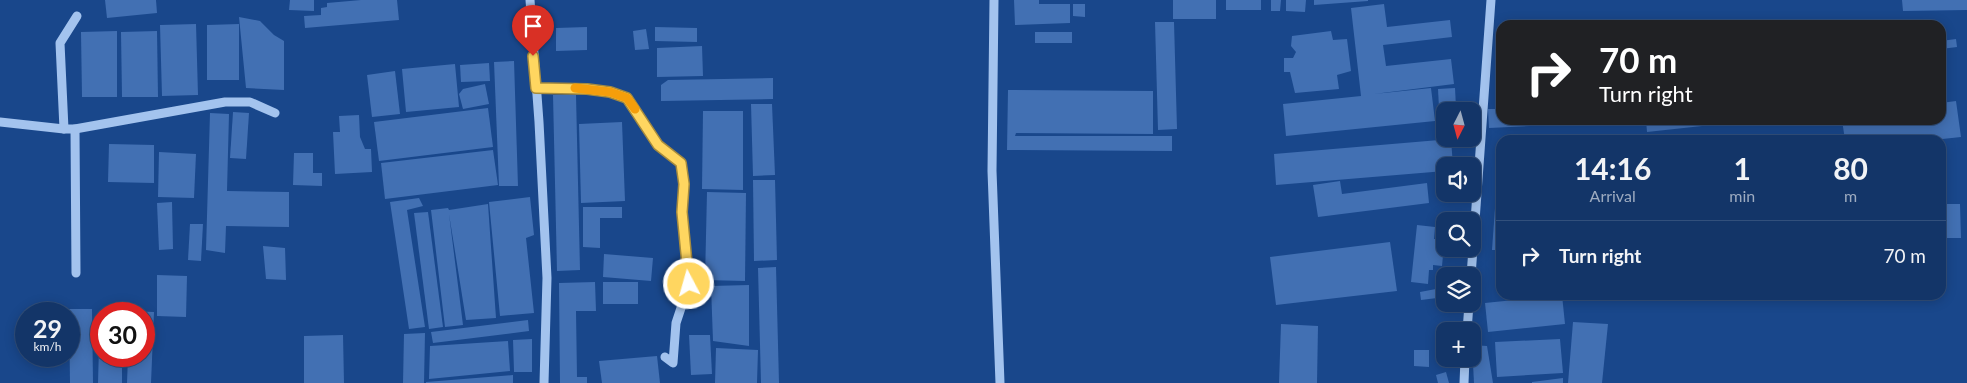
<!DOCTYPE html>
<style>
body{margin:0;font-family:Lato,sans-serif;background:#204071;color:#f1f3f6;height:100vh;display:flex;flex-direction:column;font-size:19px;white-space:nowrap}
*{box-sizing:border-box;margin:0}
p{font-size:16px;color:#9dabc0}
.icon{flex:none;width:28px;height:28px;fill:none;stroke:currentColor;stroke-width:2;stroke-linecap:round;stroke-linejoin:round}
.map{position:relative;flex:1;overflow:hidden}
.panel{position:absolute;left:1496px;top:135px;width:450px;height:165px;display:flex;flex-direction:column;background:#133568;border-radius:15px;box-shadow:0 2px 12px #0003,0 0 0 1px #32507c}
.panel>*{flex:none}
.guide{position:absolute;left:1496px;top:20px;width:450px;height:105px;border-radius:15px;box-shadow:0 2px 12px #0003,0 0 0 1px #32507c;background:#202124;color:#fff;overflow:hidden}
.needle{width:32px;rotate:186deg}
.fabs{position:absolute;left:1436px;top:102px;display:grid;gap:10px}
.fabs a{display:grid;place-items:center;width:45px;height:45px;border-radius:10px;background:#133568;box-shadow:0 2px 12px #0003,0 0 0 1px #32507c;font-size:25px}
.speed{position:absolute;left:15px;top:302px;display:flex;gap:10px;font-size:25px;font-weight:700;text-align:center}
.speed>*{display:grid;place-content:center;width:65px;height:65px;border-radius:50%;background:#133568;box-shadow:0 2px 12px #0003,0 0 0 1px #32507c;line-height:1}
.speed small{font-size:12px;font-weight:400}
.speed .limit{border:8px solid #d22;background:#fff;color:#111}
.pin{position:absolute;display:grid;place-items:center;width:42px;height:42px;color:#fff;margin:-51px -21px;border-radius:50% 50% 50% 0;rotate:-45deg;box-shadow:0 0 5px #0007}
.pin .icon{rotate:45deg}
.me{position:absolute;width:55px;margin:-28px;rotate:354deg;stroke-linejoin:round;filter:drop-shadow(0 0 4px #0008)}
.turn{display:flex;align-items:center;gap:18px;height:105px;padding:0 20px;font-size:22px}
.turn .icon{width:65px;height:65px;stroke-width:2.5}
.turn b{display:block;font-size:35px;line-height:42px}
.eta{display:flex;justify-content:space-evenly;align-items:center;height:85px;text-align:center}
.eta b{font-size:30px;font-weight:700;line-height:35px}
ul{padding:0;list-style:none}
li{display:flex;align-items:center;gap:15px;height:70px;padding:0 20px;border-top:1px solid #32507c}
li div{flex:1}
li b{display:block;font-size:19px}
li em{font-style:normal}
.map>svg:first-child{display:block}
</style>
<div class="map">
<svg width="1967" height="383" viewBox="0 0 1967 383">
<rect width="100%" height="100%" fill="#19478b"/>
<g fill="#4270b3">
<path d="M105,0H156L157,13L107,18Z"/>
<path d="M290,0H314V11L289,10Z"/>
<path d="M361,0H397L399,20L305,28L304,16L321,15V8L327,7V3Z"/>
<path d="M1014,0H1039V4H1070V23L1015,25Z"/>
<rect x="1173" y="0" width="43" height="19"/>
<rect x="1226" y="0" width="35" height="10"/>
<path d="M1271,0H1281L1280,11H1271Z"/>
<path d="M1286,0H1306L1305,12L1286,11Z"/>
<path d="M1314,0H1368V1L1314,5Z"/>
<path d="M1902,0H1967V10L1903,11Z"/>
<path d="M1073,4H1085V17L1073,16Z"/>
<path d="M1384,4L1387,27L1450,20L1452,37L1383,45L1386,66L1451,59L1454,84L1374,94L1431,88L1435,121L1286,136L1283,104L1361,96L1351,8Z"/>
<path d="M239,17L260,21L274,35L284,41V90L246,88Z"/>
<path d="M1155,22H1174L1177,129L1158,130Z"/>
<path d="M196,24L198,95L162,96L160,25Z"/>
<path d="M239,24V80H207V25Z"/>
<path d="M587,27V50L556,51V28Z"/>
<path d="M655,27L697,28V42L655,41Z"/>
<path d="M646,29L649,49L635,50L633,31Z"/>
<path d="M117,31V97H82L81,32Z"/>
<path d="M157,31L158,97H122L121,32Z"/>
<path d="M1331,31L1333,40L1347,39L1351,71L1337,75L1339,89L1295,93L1290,72H1284V58H1293L1296,52L1291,46L1292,36Z"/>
<rect x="1035" y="32" width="37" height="11"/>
<path d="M1956,39L1957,47L1941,49V41Z"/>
<path d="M702,46L703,76L657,77V48Z"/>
<path d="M514,61L518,186H499L494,62Z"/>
<path d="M489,63L490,81L461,82L460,65Z"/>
<path d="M455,64L459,107L406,112L402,69Z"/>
<path d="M395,71L400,114L372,117L367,75Z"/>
<path d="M773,78V99L661,101V85L668,80Z"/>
<path d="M485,84L489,104L463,109L459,94L463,89Z"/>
<path d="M1455,88L1456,107L1439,108L1438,89Z"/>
<path d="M1008,90L1153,91V134L1016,133L1015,136H1172V151L1007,150Z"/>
<path d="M553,95H576L580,270L557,271Z"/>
<path d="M1956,101L1961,137L1933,140H1845L1842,120H1941V103Z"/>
<path d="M751,104H772L775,175L753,176Z"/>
<path d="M488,108L493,147L379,161L374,122Z"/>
<path d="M1488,109H1501V120H1615V122L1489,128Z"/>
<path d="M703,111H743V190L702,189Z"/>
<path d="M233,112L249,113L246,159L230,158Z"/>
<path d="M210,113L229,114L227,191L289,192V227L226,226L225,253L206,250Z"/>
<path d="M359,115L360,137L365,149H371L372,172L335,174L333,132H340L339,116Z"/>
<path d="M1623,120H1643L1644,124L1623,125Z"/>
<path d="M1646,120H1748V121L1647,132Z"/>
<path d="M622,122L625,201L581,203L579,124Z"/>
<path d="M1641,134V140H1578V139Z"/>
<path d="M1451,139L1453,166H1445V171L1276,185L1274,154Z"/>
<path d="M109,144L154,145V183L108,182Z"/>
<path d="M493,150L498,185L385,199L381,163Z"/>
<path d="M159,152L196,154L194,198L158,197Z"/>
<path d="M294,153H313V173H322V186L293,185Z"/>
<path d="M753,180H775L777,260L754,261Z"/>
<path d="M1340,181L1342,194L1427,183L1429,203L1318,217L1313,185Z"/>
<path d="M707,192L746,193L745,281L705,280Z"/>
<path d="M530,197L534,235L526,238L534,313L500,316L489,202Z"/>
<path d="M419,198L423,206L407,210L425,327L409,329L390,202Z"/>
<path d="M172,202L173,249L159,250L157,203Z"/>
<path d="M488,204L496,318L466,320L449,214L463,325L445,327L431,210L448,208L449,210Z"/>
<path d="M1941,204H1960L1961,238H1941Z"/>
<path d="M583,207H622V218H600V248L583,247Z"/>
<path d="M1495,208H1501V250H1492Z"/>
<path d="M428,212L443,327L429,329L414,213Z"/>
<path d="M190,224H203L201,261L188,260Z"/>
<path d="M1417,225L1435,227L1434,239H1436V244L1444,245L1442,266L1433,265V270H1429L1428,284L1411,282Z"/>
<path d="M1390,242L1397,291L1276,305L1270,257Z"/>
<path d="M263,246L285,248L286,280L266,279Z"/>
<path d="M604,254L653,258L651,281L603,277Z"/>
<path d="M776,267L779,383H761L758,268Z"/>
<path d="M157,275L187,276L186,317L157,316Z"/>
<path d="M595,282L596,311H576L577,377H587V383H560L559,283Z"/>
<rect x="603" y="282" width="35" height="22"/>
<path d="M749,285V346L713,341L711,286Z"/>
<path d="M1436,289L1437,298L1421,300L1420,292Z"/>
<path d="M1562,295L1565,324L1488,332L1485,303Z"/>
<path d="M69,309H92L93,383H70Z"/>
<path d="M100,310L123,311V314H101V356H122V383H98Z"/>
<path d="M130,311L154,312L151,383H127L128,356H144V314H130Z"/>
<path d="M528,320L529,331L433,343L431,332Z"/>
<path d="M1573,322L1608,324L1602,383H1568Z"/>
<path d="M1281,324L1318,326L1317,383H1279Z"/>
<path d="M425,333L424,383H403L404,334Z"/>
<path d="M343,335L344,383H304V336Z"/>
<path d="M689,335H710L712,374L691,375Z"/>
<path d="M532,339V372H514L513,340Z"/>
<path d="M1560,339L1563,373L1497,377L1495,342Z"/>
<path d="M508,341L510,371L429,379L430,346Z"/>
<path d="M1472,345L1487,346L1493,383H1474Z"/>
<path d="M716,348L758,350L757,383H715Z"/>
<path d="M1414,350H1429V367L1414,366Z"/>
<path d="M657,356L660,383H602L599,361Z"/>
<path d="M1446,372L1449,383H1438L1436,375Z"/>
<path d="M513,375V383H426V382Z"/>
<path d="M1563,378V383H1532V382Z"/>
</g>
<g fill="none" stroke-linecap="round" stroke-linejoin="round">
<g stroke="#a3c3ee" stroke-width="9">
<path d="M530,0L539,122L547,278L544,383"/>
<path d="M994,0L992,171L1000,383"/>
<path d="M536,88L587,89L610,92L627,98L658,145L681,163L684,184L682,212L689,284L676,323L673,363L665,357"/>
<path d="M0,122L64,129H75L225,102H250L275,113"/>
<path d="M64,129L60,43L77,16"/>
<path d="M75,129L76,273"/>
<path d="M1471,276L1491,0"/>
<path d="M1467,331L1469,304"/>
<path d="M1464,383L1465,359"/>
</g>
</g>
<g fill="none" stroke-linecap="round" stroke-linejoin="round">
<g stroke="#a68b3e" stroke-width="12">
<path id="route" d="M533,56L536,88L587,89L610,92L627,98L658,145L681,163L684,184L682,212L689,284"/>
</g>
<use href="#route" stroke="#ffd660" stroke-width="9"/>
<path stroke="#f59e0b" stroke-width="9" d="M575,88L610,92L627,98L635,109"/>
</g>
</svg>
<div class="fabs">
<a><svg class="needle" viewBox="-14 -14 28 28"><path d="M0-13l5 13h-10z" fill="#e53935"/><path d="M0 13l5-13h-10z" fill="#9dabc0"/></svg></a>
<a><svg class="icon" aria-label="sound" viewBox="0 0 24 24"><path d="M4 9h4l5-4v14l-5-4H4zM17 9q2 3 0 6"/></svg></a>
<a><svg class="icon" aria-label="search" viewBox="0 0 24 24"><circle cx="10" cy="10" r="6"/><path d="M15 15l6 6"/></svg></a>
<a><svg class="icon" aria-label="layers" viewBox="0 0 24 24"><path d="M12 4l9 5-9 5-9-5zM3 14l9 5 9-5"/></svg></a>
<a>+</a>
</div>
<div class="speed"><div>29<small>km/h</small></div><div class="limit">30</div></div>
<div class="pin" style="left:533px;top:56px;background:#d93025"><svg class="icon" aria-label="arrive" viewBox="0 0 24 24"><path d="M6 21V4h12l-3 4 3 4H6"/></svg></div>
<svg class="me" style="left:689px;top:284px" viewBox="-20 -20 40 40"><circle r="17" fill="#ffd660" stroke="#fff" stroke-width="3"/><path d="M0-11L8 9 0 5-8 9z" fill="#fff"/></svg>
<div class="guide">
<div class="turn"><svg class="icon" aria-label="right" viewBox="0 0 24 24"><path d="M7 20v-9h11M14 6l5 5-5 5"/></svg><div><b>70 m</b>Turn right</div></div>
</div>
<section class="panel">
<div class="eta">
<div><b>14:16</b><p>Arrival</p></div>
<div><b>1</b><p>min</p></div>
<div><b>80</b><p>m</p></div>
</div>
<ul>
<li><svg class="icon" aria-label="right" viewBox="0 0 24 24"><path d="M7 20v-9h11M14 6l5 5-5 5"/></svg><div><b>Turn right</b></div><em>70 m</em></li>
</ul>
</section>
</div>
